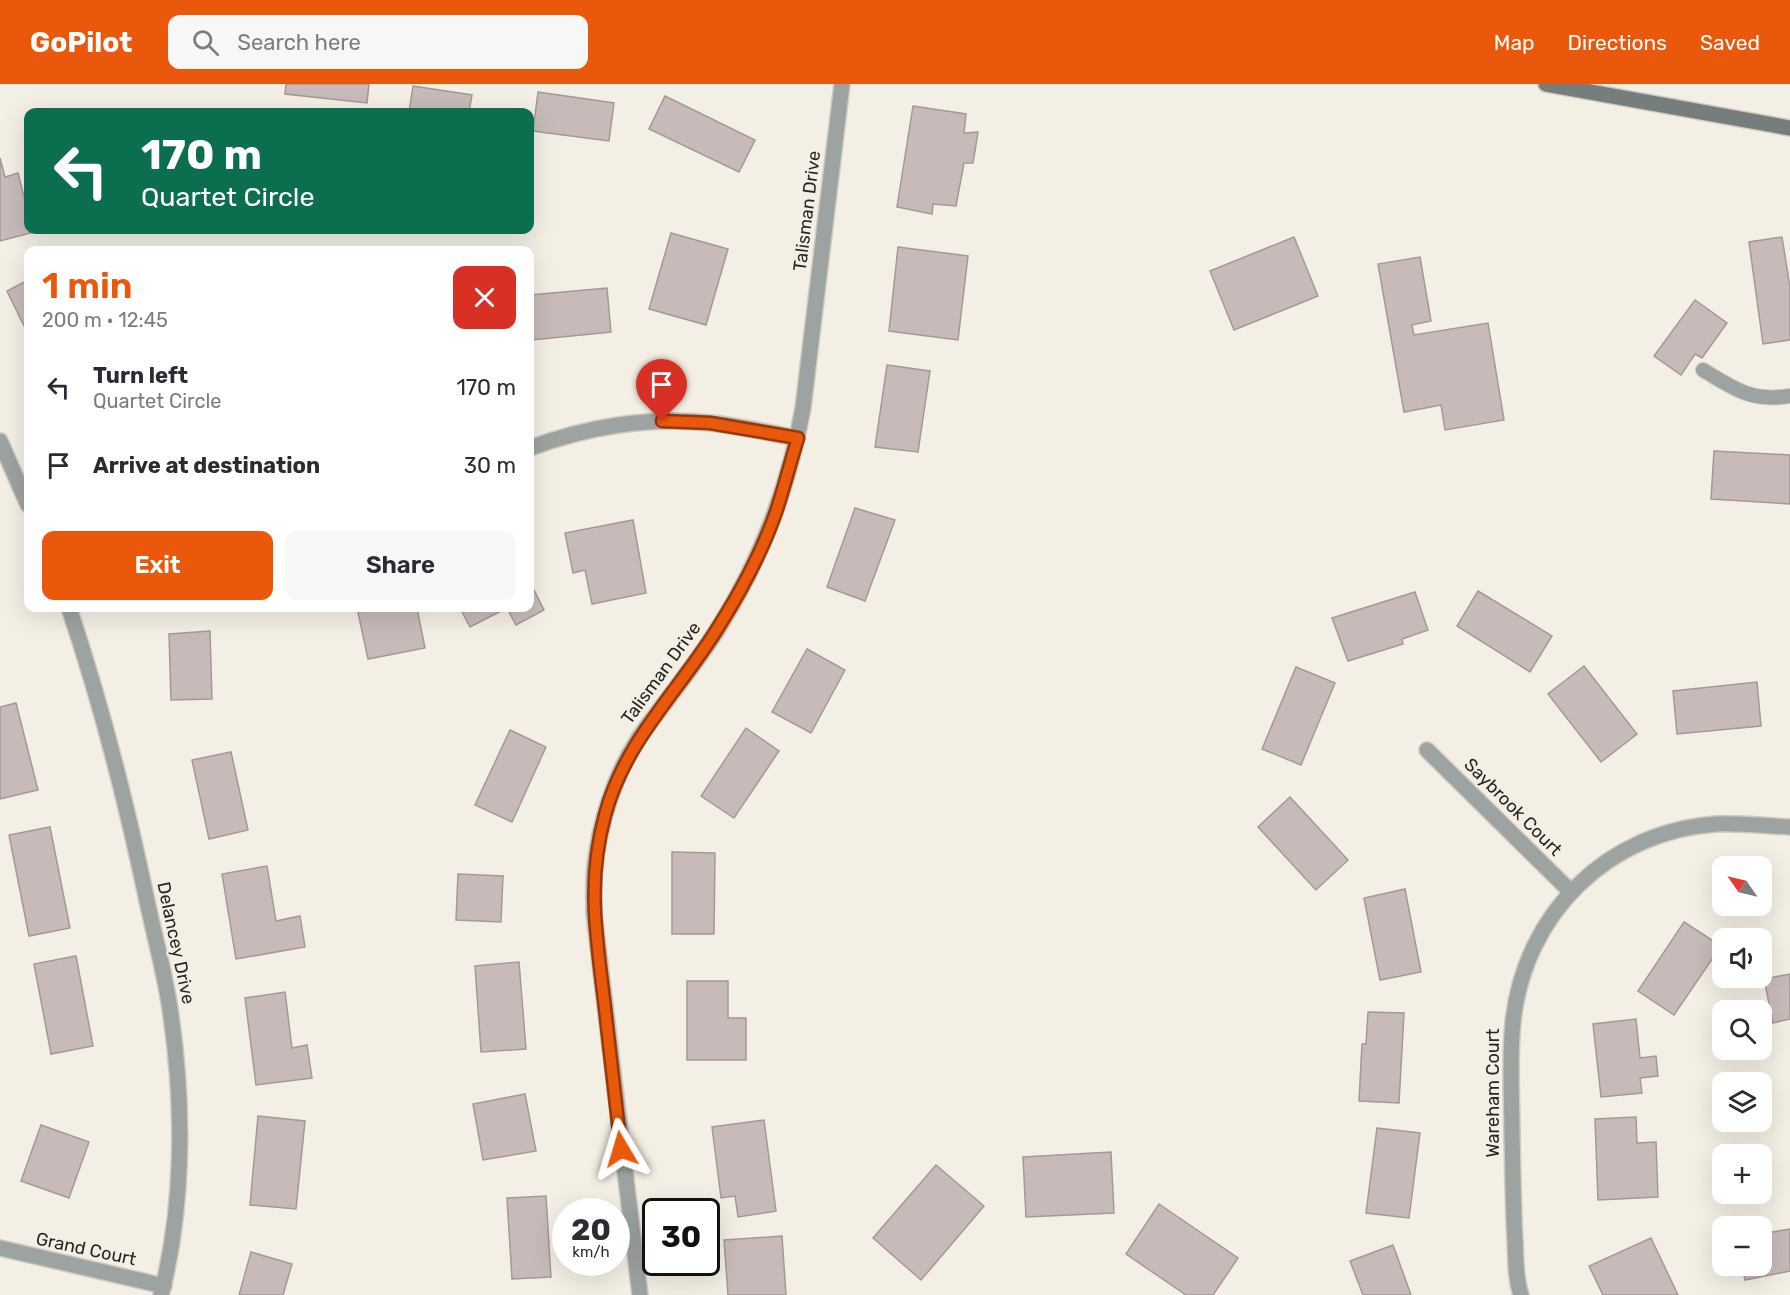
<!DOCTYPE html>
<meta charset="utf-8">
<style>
body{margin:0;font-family:Rubik,sans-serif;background:#f7f7f7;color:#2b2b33;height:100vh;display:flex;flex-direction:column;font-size:22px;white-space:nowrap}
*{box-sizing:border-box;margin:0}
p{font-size:20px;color:#7c7c81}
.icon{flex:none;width:33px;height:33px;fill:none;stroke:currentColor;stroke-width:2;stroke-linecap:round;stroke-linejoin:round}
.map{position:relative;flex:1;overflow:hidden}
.panel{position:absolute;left:24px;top:162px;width:510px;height:366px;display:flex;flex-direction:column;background:#fff;border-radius:12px;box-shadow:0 6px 24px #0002}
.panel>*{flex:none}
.hud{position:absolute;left:24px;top:24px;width:510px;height:126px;border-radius:12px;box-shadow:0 6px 24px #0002;background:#0b6e4f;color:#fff;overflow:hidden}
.needle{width:39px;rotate:304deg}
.fabs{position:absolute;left:1712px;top:772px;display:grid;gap:12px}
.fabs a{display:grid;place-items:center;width:60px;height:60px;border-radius:12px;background:#fff;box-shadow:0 6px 24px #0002;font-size:30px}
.speed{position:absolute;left:552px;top:1114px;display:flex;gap:12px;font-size:30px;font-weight:700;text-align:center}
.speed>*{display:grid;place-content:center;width:78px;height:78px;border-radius:50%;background:#fff;box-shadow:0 6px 24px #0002;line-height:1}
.speed small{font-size:15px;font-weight:400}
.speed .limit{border:3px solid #111;border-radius:9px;background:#fff;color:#111}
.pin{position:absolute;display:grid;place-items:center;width:51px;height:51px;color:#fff;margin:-62px -26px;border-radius:50% 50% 50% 0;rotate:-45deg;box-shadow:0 0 6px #0007}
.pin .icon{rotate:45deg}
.me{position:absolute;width:66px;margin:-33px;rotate:353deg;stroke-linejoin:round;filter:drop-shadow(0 0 4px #0008)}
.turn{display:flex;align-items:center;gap:21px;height:126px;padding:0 18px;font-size:27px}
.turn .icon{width:78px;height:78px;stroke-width:2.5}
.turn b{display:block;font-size:42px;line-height:51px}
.round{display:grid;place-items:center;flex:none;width:63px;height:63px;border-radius:12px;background:#f7f7f7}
.head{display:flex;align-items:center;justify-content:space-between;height:102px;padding:0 18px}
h1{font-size:36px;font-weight:600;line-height:45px;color:#ea580c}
.cta{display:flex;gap:12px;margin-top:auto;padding:12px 18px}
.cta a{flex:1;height:69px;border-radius:12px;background:#ea580c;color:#fff;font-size:24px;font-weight:600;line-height:69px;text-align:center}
.cta a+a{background:#f7f7f7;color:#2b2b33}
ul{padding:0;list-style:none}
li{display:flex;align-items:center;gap:18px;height:78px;padding:0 18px}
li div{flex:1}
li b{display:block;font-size:22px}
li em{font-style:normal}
header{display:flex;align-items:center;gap:36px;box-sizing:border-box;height:84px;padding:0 30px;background:#ea580c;color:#fff}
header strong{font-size:28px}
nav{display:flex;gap:33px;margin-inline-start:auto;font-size:21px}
.search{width:420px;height:54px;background:#f7f7f7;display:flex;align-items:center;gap:15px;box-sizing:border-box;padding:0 21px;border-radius:12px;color:#7c7c81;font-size:22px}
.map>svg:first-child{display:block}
</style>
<header>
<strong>GoPilot</strong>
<div class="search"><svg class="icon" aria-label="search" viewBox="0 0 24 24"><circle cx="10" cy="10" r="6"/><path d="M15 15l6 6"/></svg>Search here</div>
<nav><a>Map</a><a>Directions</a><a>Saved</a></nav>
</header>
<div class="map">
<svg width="1790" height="1211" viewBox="0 0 1790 1211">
<rect width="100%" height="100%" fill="#f4efe4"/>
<g fill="#c7bab8" stroke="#a59897" stroke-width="1.5">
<path d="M286,0H369L367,19L285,10Z"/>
<path d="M413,2L472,11L469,28H409Z"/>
<path d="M538,8L614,19L609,57L533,47Z"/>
<path d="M665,12L755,56L739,88L649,45Z"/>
<path d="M913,22L966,30L964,49L978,48L973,79H964L956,122L933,120L932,130L897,123Z"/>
<path d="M0,74L5,93L18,89L28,128V146H33L34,148L0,157Z"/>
<path d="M671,149L728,165L706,241L649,225Z"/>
<path d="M1294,153L1318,212L1234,246L1210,187Z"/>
<path d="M1782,153L1790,203V256L1763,260L1749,158Z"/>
<path d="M898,163L968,172L958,256L889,247Z"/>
<path d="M1420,173L1431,237L1412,241L1414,251L1488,239L1504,336L1445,346L1441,321L1404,328L1378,180Z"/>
<path d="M28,196V250L7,207Z"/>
<path d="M607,204L611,248L532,256L530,211Z"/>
<path d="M1695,216L1727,239L1702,274L1695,270L1681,291L1654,272Z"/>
<path d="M887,281L930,287L918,368L875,363Z"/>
<path d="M1714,367L1790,371V420L1711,415Z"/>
<path d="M855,424L895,436L865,517L827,503Z"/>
<path d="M633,436L646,509L592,520L585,486L573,489L565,449Z"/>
<path d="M530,498L544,526L516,541L507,524L470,543L460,524H530Z"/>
<path d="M1478,507L1552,552L1530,588L1457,542Z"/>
<path d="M1415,508L1428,546L1402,555L1403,560L1348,577L1332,534Z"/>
<path d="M357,524H417L425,564L368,575Z"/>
<path d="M210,547L212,615L171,616L169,550Z"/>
<path d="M807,565L845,586L811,649L772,628Z"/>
<path d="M1584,582L1637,650L1601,678L1548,610Z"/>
<path d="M1296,583L1335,599L1301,681L1262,665Z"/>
<path d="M1757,598L1761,642L1677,650L1673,607Z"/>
<path d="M16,619L38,706L0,715V623Z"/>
<path d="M746,644L779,667L734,734L701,712Z"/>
<path d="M510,646L546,663L512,738L475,721Z"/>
<path d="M231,668L248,746L209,755L192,676Z"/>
<path d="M1290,713L1348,776L1316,806L1258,743Z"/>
<path d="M50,743L70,844L29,852L9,751Z"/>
<path d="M672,768L715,769L714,850H672Z"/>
<path d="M267,782L276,837L300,832L305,863L236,875L222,790Z"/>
<path d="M458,790L503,792L501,838L456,836Z"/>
<path d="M1405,805L1421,888L1380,896L1364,814Z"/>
<path d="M1684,838L1721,862L1674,931L1638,907Z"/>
<path d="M76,872L93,962L51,970L34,880Z"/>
<path d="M519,878L526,965L481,968L475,882Z"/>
<path d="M1790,890V935L1773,939L1764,895Z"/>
<path d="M687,897H728V934H746V976H687Z"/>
<path d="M285,908L292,964L307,961L312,994L256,1001L245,914Z"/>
<path d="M1368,928L1404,929L1399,1019L1359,1017L1362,960H1366Z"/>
<path d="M1636,935L1640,974L1656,972L1658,992L1640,994L1642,1009L1601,1013L1593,940Z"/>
<path d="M525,1010L536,1067L483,1076L473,1020Z"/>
<path d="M258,1032L305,1037L296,1125L250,1121Z"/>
<path d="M1636,1033L1637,1059L1656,1058L1658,1113L1598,1116L1595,1035Z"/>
<path d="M764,1036L776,1127L738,1133L735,1112L721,1114L712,1043Z"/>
<path d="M41,1041L89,1058L69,1114L21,1097Z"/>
<path d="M1377,1044L1420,1049L1409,1134L1366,1129Z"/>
<path d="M1111,1068L1114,1129L1026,1133L1023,1073Z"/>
<path d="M936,1081L984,1122L921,1196L873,1154Z"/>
<path d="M546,1112L551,1193L512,1195L507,1114Z"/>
<path d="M1159,1120L1238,1174L1213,1211H1186L1126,1170Z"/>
<path d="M1790,1145V1187L1745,1196L1742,1182H1761V1150Z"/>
<path d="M782,1152L786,1211H728L724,1156Z"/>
<path d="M1651,1154L1678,1211H1603L1589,1182Z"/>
<path d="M1393,1161L1411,1211H1363L1350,1177Z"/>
<path d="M251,1168L292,1180L283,1211H239Z"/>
</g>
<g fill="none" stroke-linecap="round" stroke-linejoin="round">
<g stroke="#cfcbc1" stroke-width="16">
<path id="service" d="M1703,286C1735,305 1751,318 1790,312"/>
</g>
<g stroke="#cfcbc1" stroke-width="18">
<g id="minor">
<path d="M0,357L28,421"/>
<path d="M530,364C586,343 650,332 711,339C740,342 769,349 797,354"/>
<path d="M69,524C101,619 126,717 147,817C155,855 166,893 171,932C184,1022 184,1123 161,1211"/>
<path d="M1427,666L1571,808"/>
<path d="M0,1164L164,1202"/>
<path d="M640,1211L594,830C594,814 593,797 595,781C600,738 614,693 637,657C644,645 653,635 661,624C681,597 702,571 719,543C761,476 789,401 803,324L842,0"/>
<path d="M1521,1211C1515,1193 1516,1175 1515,1157C1513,1122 1513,1087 1512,1052C1512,1014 1509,976 1513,938C1524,830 1608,747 1717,740C1741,739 1766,742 1790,743"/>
</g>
</g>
<g stroke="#cfcbc1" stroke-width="18">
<path id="secondary" d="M1546,0L1790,44"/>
</g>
<use href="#service" stroke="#9da3a1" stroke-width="14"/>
<use href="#minor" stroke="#9da3a1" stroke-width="15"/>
<use href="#secondary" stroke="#757e7c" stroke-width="15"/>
</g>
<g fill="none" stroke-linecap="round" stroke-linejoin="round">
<g stroke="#983908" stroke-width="15">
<path id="route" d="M621,1065C615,1015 610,965 604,916C596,850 587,797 605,731C625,656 680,606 719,542C741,507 762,468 776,428C784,404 790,379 798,354L710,339L662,337"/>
</g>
<use href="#route" stroke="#ea580c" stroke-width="10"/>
</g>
<g text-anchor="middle" stroke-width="4.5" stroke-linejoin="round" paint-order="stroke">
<g font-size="18" fill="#282622" stroke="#f4efe4">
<text transform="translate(807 127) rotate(-83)" y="6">Talisman Drive</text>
<text transform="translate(661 589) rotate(-54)" y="6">Talisman Drive</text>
<text transform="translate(1513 723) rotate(45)" y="6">Saybrook Court</text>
<text transform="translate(176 859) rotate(78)" y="6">Delancey Drive</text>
<text transform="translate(1493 1009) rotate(-90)" y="6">Wareham Court</text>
<text transform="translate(86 1165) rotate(12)" y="6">Grand Court</text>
</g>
</g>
</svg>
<div class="fabs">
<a><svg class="needle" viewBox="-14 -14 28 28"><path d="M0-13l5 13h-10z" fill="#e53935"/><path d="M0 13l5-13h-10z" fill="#7c7c81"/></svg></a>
<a><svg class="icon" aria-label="sound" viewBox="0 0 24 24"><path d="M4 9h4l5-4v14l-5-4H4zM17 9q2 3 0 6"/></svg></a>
<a><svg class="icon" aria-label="search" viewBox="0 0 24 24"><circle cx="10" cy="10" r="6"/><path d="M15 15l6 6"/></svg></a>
<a><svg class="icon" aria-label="layers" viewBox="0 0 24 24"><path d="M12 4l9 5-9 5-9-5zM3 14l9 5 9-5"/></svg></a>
<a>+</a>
<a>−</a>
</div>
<div class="speed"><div>20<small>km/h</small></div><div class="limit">30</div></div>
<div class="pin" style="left:662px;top:337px;background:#d93025"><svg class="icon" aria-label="arrive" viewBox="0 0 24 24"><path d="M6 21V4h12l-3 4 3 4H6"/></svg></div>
<svg class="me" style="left:621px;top:1065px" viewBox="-20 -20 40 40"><path d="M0-17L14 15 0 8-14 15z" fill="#ea580c" stroke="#fff" stroke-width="4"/></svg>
<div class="hud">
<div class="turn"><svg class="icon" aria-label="left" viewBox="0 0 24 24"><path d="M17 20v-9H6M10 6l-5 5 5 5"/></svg><div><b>170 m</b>Quartet Circle</div></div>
</div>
<section class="panel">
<div class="head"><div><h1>1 min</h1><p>200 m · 12:45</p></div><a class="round" style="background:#d93025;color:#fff"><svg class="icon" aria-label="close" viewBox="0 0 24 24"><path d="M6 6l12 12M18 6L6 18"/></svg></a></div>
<ul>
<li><svg class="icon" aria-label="left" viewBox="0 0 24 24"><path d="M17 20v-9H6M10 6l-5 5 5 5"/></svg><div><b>Turn left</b><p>Quartet Circle</p></div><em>170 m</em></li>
<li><svg class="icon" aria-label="arrive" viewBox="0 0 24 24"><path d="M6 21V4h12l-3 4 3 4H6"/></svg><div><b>Arrive at destination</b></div><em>30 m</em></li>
</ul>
<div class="cta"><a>Exit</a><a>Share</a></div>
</section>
</div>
